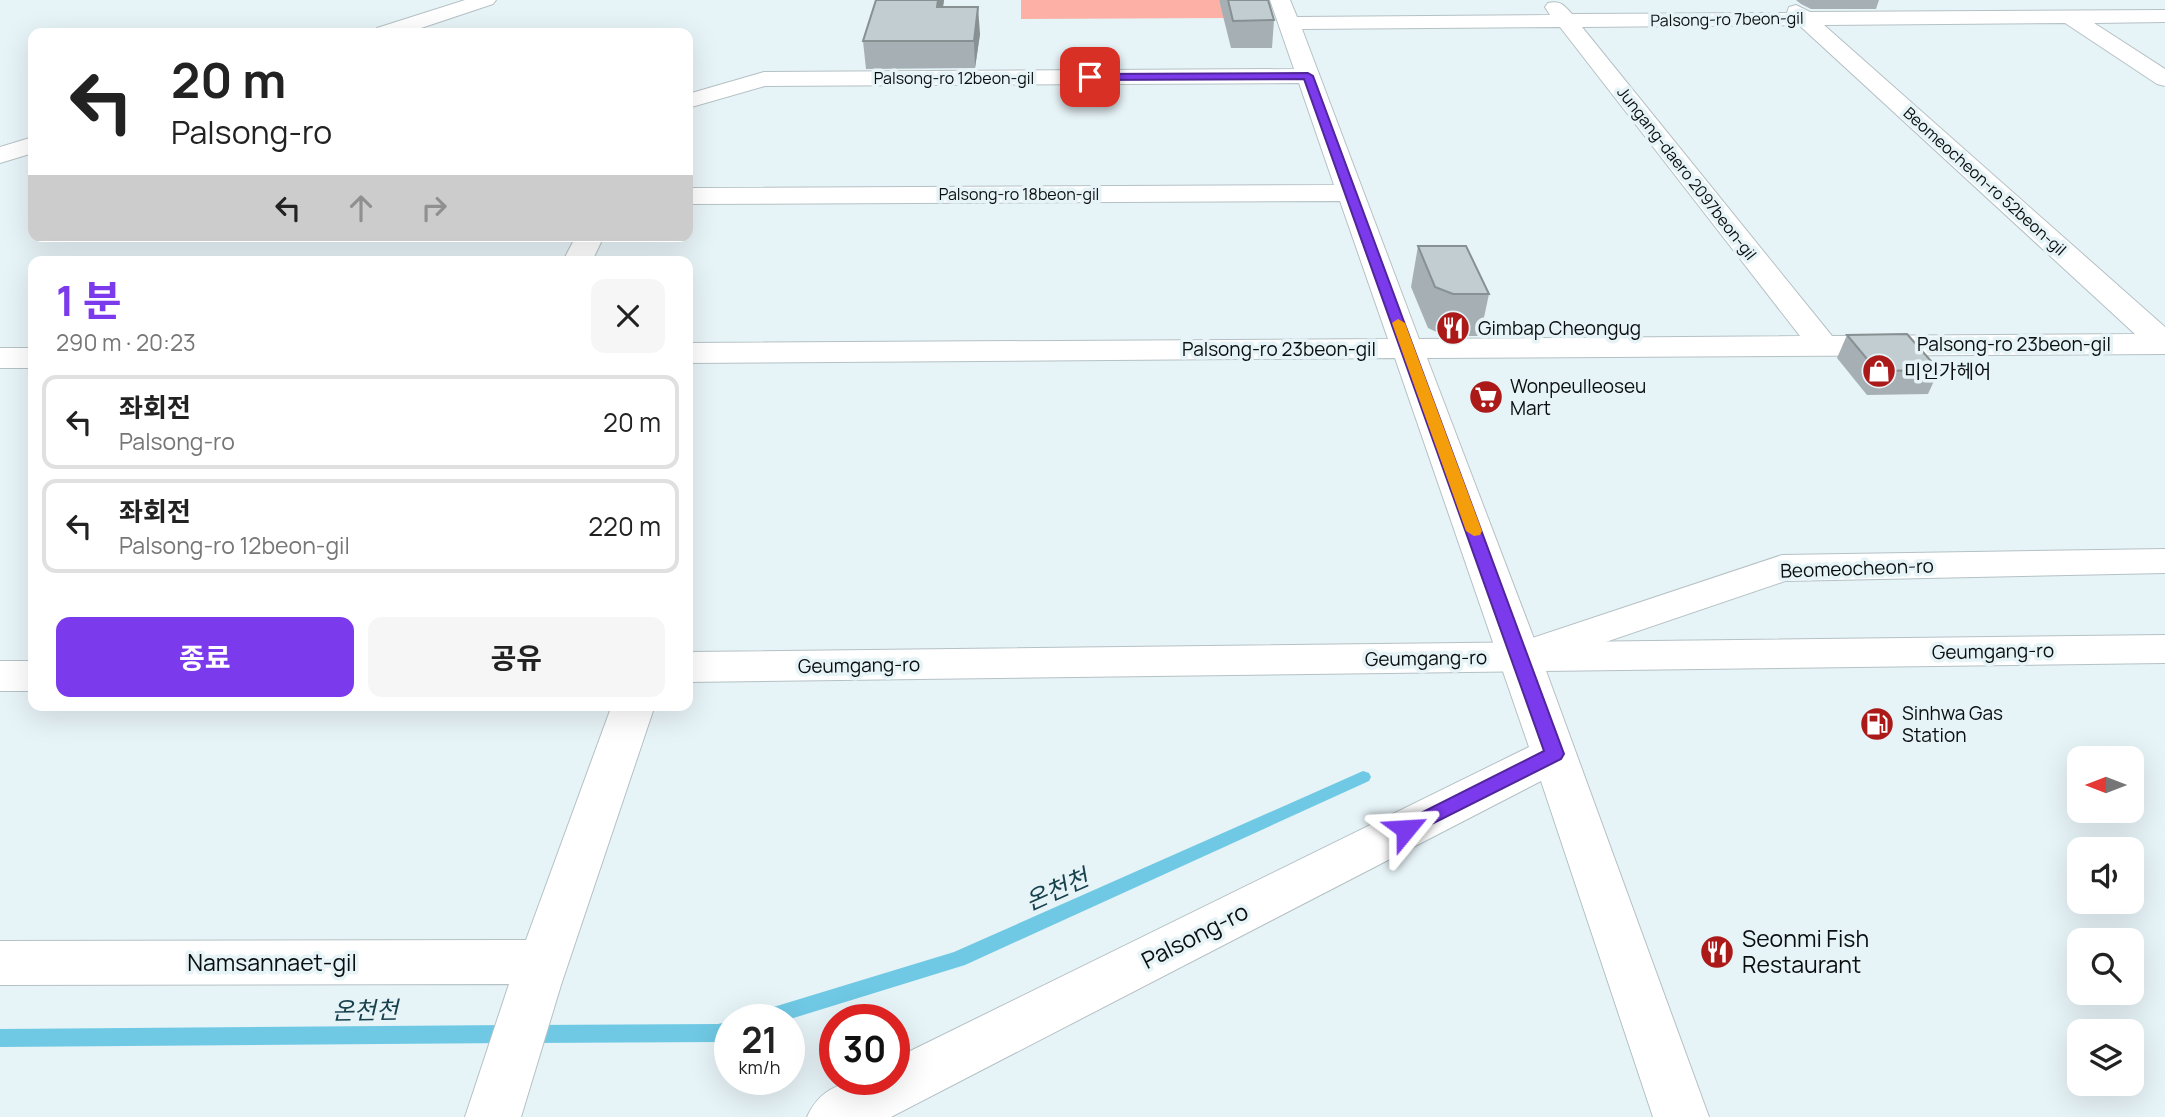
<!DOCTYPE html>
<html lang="ko">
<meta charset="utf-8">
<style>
body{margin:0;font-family:Manrope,"Noto Sans KR",sans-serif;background:#f6f6f6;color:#222;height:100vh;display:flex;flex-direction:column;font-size:26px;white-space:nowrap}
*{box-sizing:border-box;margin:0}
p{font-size:23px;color:#767676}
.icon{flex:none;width:38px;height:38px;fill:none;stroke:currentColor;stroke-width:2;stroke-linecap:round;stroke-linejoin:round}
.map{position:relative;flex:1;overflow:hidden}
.side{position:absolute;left:28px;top:256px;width:665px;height:455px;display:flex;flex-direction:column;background:#fff;border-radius:14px;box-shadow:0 7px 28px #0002}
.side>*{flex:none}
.guide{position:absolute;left:28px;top:28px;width:665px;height:214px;border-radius:14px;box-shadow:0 7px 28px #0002;background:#fff;color:#222;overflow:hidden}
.needle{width:46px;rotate:270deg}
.controls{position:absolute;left:2067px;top:746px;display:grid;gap:14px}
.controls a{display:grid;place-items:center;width:77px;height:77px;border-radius:14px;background:#fff;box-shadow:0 7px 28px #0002;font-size:35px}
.speed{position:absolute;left:714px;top:1004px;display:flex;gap:14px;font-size:35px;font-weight:700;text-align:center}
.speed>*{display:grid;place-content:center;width:91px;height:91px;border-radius:50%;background:#fff;box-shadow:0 7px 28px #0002;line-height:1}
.speed small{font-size:18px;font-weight:400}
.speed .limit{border:10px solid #d22;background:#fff;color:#111}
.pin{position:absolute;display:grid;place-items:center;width:60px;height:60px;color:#fff;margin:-30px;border-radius:14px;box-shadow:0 4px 10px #0006}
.me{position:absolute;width:77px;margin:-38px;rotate:63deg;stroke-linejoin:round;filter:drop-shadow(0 0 5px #0008)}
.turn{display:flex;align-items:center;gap:24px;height:147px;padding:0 28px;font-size:32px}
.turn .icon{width:91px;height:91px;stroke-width:2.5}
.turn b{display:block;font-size:49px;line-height:60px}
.lanes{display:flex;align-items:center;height:66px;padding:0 28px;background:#0003;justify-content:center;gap:35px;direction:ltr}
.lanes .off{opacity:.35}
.round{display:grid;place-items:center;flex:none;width:74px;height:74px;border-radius:14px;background:#f6f6f6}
.head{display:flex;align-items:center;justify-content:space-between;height:119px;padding:0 28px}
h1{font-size:42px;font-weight:700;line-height:52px;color:#7c3aed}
.action{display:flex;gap:14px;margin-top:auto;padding:14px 28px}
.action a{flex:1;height:80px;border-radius:14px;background:#7c3aed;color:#fff;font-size:28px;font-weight:700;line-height:80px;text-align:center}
.action a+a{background:#f6f6f6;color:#222}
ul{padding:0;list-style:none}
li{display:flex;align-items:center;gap:21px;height:94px;margin:0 14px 10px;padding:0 14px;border:4px solid #e0e0e0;border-radius:14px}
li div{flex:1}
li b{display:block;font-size:26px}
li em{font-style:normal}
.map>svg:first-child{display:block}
</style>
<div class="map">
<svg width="2165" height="1117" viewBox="0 0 2165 1117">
<rect width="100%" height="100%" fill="#e6f3f7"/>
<path fill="#fcb0a6" d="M1021,0H1219L1224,18L1021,19Z"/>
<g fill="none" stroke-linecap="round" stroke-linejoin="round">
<g fill="#6fc9e4" fill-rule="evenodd">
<path d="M1363,771L1369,773L1371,777L1369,781L965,965L787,1020H750L753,1014L760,1011L954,952Z"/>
<path d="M730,1021V1039L718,1042L530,1043L523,1040L520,1034L523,1028L530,1025L718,1024Z"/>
<path d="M510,1025L517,1028L520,1034L517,1040L510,1043L0,1047V1029Z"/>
</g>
<g stroke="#b5c1c5" stroke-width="2">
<g id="minor">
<path d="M1270,0H1290L1297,17L1550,15L1545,7L1548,3C1560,0 1564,5 1572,14L1787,13L1789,7L1796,5L1810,12L2165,10V22L2094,23L2165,69V86L2157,84L2065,23L1824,25L2165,327V354L1427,358L1541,657L1709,1117H1653L1541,781L891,1117H807C824,1079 857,1080 894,1080V1059L1529,747L1395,358L688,363V343L1388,339L1340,201L688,204V188L1334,185L1299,83L765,86L688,108V94L764,72L1294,69ZM1799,25L2135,334L1832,336L1582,27ZM1560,27L1800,336L1419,339L1302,29Z"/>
<path d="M576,236H604L592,261H563Z"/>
<rect x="0" y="348" width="33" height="20"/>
<path d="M612,705H655L561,985L521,1117H465L509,984L0,985V941L526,940Z"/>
</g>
</g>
<g stroke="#b5c1c5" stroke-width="2">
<g id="tertiary">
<path d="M465,0H496L493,4L406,33H374L377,28Z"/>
<path d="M33,137V153L0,163V147Z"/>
<path d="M2165,635V663L688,682V652Z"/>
<rect x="0" y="661" width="33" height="30"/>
</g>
</g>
<g stroke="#b5c1c5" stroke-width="2">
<path id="secondary" d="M2165,549V573L1785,581L1520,671L1505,667L1499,657L1505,647L1782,555Z"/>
</g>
<use href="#minor" fill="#fff" fill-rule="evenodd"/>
<use href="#tertiary" fill="#fff" fill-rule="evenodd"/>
<use href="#secondary" fill="#fff" fill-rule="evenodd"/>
</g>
<g fill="#a6b0b4">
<path d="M876,0H944L943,7L980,34L975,68L866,69L863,41Z"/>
<path d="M1219,0H1268L1274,20L1272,48H1231Z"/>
<path d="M1796,0H1879L1876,9H1811L1801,4Z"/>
<path d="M1418,246L1489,294L1480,336H1445L1428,328L1411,287Z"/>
<path d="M1847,335L1939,370L1928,394L1867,395L1837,358Z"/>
</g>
<g fill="#879092">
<path d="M938,0H944L939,34L937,7Z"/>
<path d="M978,7L980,34L975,68L974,41Z"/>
</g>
<g fill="#c1cdd1" stroke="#879092" stroke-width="2">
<path d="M876,0H938L937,7H978L974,41H863Z"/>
<path d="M1228,0H1268L1274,20L1233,21Z"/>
<path d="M1418,246H1466L1489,294H1453L1435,287Z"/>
<path d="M1907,334L1939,370L1877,371L1847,335Z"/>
</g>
<path fill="#7c3aed" stroke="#51269a" stroke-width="2" d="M1308,73L1313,76L1564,754L1561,759L1406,837L1399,835L1396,829L1399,824L1544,751L1304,79L1090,80L1085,77L1090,74Z"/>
<path fill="#f59e0b" d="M1398,319L1405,323L1482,531L1480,535L1474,536L1466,531L1392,323Z"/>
<defs>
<g id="restaurant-disc" transform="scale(1.75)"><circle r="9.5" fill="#ab1919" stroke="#e6f3f7"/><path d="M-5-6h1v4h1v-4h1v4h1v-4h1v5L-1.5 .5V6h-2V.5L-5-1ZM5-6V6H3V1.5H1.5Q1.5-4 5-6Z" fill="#fff"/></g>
<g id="shop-disc" transform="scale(1.75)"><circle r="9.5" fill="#ab1919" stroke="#e6f3f7"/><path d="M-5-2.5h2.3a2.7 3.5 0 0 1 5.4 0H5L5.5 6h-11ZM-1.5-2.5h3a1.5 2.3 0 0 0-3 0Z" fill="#fff"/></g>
<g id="supermarket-disc" transform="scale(1.75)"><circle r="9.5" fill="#ab1919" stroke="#e6f3f7"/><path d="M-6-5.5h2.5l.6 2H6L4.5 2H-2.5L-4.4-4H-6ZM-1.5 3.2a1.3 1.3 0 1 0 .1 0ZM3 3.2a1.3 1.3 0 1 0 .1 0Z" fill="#fff"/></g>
<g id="fuel-disc" transform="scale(1.75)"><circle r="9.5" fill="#ab1919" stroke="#e6f3f7"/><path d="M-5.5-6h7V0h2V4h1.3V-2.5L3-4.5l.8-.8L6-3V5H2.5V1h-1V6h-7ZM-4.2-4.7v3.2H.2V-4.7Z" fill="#fff"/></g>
</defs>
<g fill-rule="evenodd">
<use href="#restaurant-disc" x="1453" y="328"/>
<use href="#shop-disc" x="1879" y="371"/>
<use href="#supermarket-disc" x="1486" y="397"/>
<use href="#fuel-disc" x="1877" y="724"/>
<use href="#restaurant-disc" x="1717" y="952"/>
</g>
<g text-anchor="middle" stroke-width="7" stroke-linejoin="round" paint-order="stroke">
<g font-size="16" fill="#0a0e10" stroke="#e6f3f7">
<text transform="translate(1727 19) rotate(-1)" y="6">Palsong-ro 7beon-gil</text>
<text x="954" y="84">Palsong-ro 12beon-gil</text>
<text transform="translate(1687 173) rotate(52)" y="6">Jungang-daero 2097beon-gil</text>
<text transform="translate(1985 181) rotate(42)" y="6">Beomeocheon-ro 52beon-gil</text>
<text x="1019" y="200">Palsong-ro 18beon-gil</text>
</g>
<g font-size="19" fill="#0a0e10" stroke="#e6f3f7" text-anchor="start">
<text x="1478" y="335">Gimbap Cheongug</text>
<text x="1904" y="378">미인가헤어</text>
<text x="1510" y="393">Wonpeulleoseu<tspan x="1510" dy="22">Mart</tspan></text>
<text x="1902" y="720">Sinhwa Gas<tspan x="1902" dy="22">Station</tspan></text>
</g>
<g font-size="19" fill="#0a0e10" stroke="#e6f3f7">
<text x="2014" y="351">Palsong-ro 23beon-gil</text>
<text x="1279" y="356">Palsong-ro 23beon-gil</text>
<text transform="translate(1857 568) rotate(-2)" y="7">Beomeocheon-ro</text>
<text transform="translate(1993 651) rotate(-1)" y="7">Geumgang-ro</text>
<text transform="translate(1426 658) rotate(-1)" y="7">Geumgang-ro</text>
<text transform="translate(859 665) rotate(-1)" y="7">Geumgang-ro</text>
</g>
<g font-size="23" fill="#0a0e10" stroke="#e6f3f7">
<text transform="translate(1195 936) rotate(-27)" y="8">Palsong-ro</text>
<text x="272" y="971">Namsannaet-gil</text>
</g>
<g font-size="23" fill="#0a0e10" stroke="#e6f3f7" text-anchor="start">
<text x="1742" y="947">Seonmi Fish<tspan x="1742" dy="26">Restaurant</tspan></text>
</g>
<g font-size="24" font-style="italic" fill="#17414d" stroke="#e6f3f7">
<text transform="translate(1057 890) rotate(-24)" y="8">온천천</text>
<text transform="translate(365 1011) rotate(-1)" y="8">온천천</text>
</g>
</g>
</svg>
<div class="controls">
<a><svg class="needle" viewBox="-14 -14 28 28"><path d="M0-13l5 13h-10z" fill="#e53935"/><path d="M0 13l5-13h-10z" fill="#767676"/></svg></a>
<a><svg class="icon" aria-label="sound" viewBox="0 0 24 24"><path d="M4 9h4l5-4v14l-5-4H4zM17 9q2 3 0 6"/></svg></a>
<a><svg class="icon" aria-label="search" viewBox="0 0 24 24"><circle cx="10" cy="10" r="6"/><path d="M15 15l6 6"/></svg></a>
<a><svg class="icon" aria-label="layers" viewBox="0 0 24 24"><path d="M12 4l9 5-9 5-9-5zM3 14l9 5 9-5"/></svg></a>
</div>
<div class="speed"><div>21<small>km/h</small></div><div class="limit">30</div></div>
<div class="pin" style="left:1090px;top:77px;background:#d93025"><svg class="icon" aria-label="arrive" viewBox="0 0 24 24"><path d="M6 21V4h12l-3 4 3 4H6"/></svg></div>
<svg class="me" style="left:1406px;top:829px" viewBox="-20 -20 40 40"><path d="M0-17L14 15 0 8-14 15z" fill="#7c3aed" stroke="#fff" stroke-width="4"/></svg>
<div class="guide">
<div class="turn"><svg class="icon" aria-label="left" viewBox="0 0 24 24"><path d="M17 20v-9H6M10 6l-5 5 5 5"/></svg><div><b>20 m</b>Palsong-ro</div></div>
<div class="lanes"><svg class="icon" aria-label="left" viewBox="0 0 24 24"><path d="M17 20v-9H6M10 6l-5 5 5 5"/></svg><svg class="icon off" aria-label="ahead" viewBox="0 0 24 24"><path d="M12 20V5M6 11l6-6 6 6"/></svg><svg class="icon off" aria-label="right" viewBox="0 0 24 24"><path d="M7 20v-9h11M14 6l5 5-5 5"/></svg></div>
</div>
<section class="side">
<div class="head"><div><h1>1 분</h1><p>290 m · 20:23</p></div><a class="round"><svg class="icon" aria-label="close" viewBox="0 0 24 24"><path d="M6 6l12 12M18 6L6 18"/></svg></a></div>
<ul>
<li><svg class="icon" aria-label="left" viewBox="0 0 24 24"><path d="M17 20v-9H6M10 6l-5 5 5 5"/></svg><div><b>좌회전</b><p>Palsong-ro</p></div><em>20 m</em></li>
<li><svg class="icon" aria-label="left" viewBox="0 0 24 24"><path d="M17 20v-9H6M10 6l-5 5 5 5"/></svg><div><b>좌회전</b><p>Palsong-ro 12beon-gil</p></div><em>220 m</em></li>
</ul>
<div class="action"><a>종료</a><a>공유</a></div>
</section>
</div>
